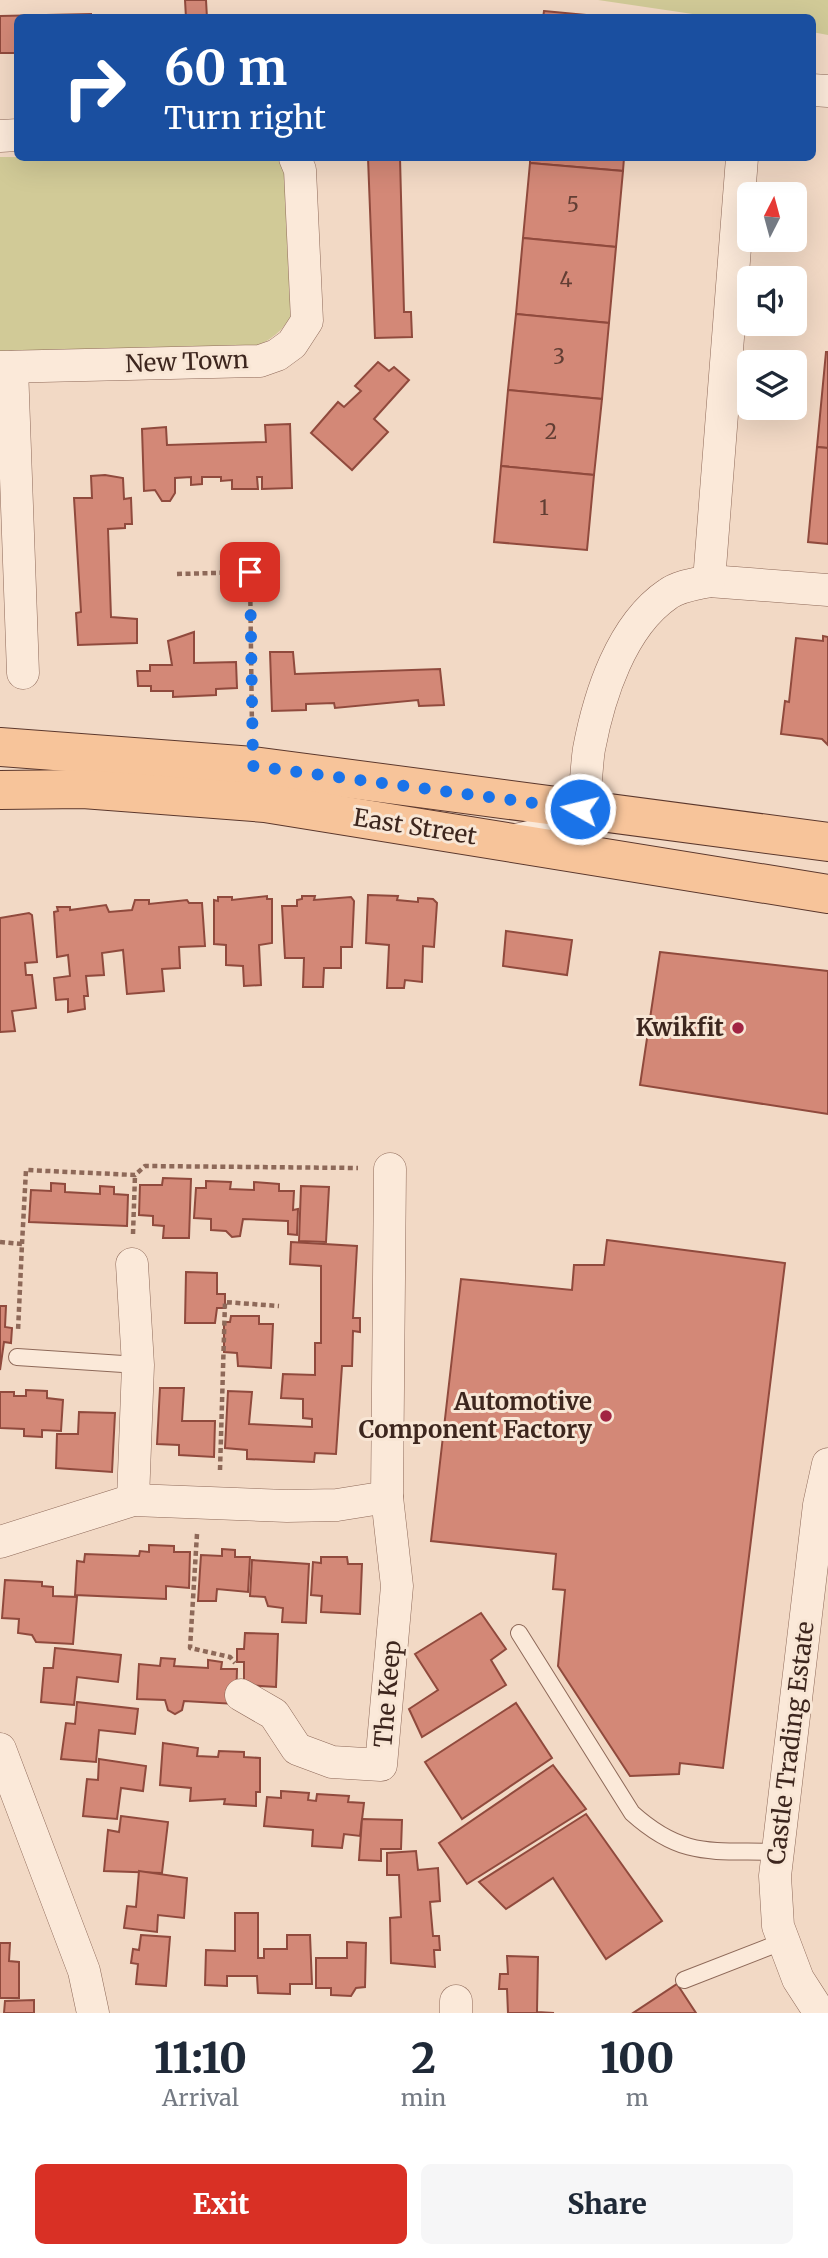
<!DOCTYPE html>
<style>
body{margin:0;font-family:Merriweather,serif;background:#f6f6f7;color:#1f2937;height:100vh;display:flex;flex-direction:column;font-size:26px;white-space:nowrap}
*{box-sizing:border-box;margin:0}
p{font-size:23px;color:#747a83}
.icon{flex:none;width:38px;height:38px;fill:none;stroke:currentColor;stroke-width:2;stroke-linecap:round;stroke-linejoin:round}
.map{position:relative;height:2013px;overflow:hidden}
.panel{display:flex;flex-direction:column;background:#fff;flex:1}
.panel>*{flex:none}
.top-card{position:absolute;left:14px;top:14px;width:802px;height:147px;border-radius:10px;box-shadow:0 7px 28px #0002;background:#1a4fa0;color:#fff;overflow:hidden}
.needle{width:46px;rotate:6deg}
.controls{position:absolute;left:737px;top:182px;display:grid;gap:14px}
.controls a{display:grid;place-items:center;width:70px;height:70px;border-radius:10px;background:#fff;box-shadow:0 7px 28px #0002;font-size:35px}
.pin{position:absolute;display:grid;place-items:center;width:60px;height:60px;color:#fff;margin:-30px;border-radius:14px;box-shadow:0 4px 10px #0006}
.me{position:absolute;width:77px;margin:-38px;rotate:278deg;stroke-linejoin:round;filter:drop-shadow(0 0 5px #0008)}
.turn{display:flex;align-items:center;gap:24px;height:147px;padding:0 35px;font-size:32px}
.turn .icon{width:91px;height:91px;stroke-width:2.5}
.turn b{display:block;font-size:49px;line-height:60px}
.eta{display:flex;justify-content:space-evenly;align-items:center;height:119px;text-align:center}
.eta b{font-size:42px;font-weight:800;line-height:49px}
.primary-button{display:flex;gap:14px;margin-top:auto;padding:14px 35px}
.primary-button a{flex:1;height:80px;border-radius:10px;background:#d93025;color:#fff;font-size:28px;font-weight:800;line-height:80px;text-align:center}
.primary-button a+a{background:#f6f6f7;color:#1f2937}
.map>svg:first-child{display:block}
</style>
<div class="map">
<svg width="828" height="2013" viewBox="0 0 828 2013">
<rect width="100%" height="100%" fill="#f2d9c5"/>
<g fill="#d1ca97">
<path d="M598,0H828V35L812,32V18L713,17Z"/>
<path d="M0,157L277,158L289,179L292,314C280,335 268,342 245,350L0,356Z"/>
</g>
<g fill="#d38877" stroke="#904a3d" stroke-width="2">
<path d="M185,0H206L207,18H186Z"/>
<path d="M544,11L618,18H543Z"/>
<path d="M91,14V18H18V53H0V16Z"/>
<path d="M368,158H400L404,312H411L412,337L375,338Z"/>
<path d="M530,158H624L623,171L530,163Z"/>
<path d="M530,163L623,171L616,247L523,238Z"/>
<path d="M523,238L616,247L609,323L516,314Z"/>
<path d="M516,314L609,323L602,399L508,390Z"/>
<path d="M826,352H828V448L817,447Z"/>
<path d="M378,362L389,371L394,367L409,380L374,419L388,432L352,470L311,433L338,402L344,407L361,391L355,386Z"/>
<path d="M508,390L602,399L594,475L501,466Z"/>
<path d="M290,424L292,488L262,489V477H257L258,489H232V480L221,481V477H202V484L191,485V477L175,478V493L170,501H162L155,490L144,491L142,429L166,427L167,445L266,442L265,425Z"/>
<path d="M817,447L828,448V544L808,542Z"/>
<path d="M501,466L594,475L587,550L494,542Z"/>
<path d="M105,475L123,478L124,499L131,498L132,524H125V528L108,529L111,617L137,619V643L78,645L76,613L81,612L74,498H92L91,476Z"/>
<path d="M194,632V663L236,662L237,688L216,689V695L173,697V691H151V686H138L137,671H150V665H172L168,641Z"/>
<path d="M823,636L828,637V745L822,739L781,734L785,701L789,702L796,638L823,641Z"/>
<path d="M270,652H293L295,674L440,669L444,705L419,706L418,700L335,708L334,703L306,704V710L272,711Z"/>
<path d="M368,895L398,896L397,900L418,902V898L433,899L437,903L434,947L423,946L422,982L405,980L404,988H387L389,945L366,943Z"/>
<path d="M267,896V899H272V943L259,945L261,985L244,986L243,966L226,965V945L214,944V900L218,901V897H232V900Z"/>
<path d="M302,896H315L314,900L351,897L354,901L352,947H341V968H324L323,987H303L304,958H285L282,906H297V900L302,899Z"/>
<path d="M135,900H149V904L187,900L189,903H202L205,946L179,947L180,968L162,969L164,991L127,994L123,950L102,953L104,975L86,976L88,996H84L85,1009L68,1012V999L56,1000L54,978L70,976L68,955L57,957L54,912L58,911L57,907H70V910L106,905L109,912L132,910Z"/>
<path d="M29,913L32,915L37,962L25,963L26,975H32L36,1008L12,1011L15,1031L0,1032V918Z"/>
<path d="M506,931L572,940L567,975L503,966Z"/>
<path d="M660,952L828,971V1114L640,1085Z"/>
<path d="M163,1178L191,1179L189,1238H163L164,1226L153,1225V1216L139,1215L140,1185H162Z"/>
<path d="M206,1181L231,1182L230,1189L254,1190V1182L279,1184V1191H294L293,1210L298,1209L297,1235L288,1234V1221L243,1219L240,1236L232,1237L226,1231L211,1230V1219L194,1218L196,1188H206Z"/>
<path d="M51,1183L65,1184V1192L100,1194V1186L114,1187V1194L128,1195L127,1226L29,1222L31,1190L51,1191Z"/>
<path d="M301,1186L329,1187L326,1242L299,1241Z"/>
<path d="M607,1240L785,1263L723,1768L680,1763L679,1774L630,1776L558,1666L565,1590L553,1589L556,1554L431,1541L461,1279L572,1290L574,1265H604Z"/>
<path d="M291,1242L357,1246L353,1318H360V1332L353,1331L352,1366H342L336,1454L315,1453L314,1462L247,1459V1450L225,1448L228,1391L252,1392L249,1424L312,1427V1419L303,1418V1399L281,1398L283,1374L315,1375V1343H321V1266L290,1264Z"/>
<path d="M186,1272L217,1273V1294H225V1308H217L215,1323H185Z"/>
<path d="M0,1306H6L5,1327L12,1328L11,1343L4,1342L0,1370Z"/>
<path d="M231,1316H259V1324H273L271,1368L238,1366L237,1353L224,1352V1322H230Z"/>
<path d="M160,1388H184L182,1421H215L214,1457L179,1455V1445L157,1444Z"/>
<path d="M26,1390L47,1391V1398L63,1400L61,1431L42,1430V1437L24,1436V1429L0,1428V1392H14V1396H26Z"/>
<path d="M79,1412L115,1413L112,1472L56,1468L57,1434H78Z"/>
<path d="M149,1545L174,1546V1552H190L189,1588L166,1586V1599L75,1595L77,1561L84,1562L85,1554L139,1556L140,1551L149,1552Z"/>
<path d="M222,1549L235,1550V1557H250L248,1592L217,1589L216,1601H198L201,1555L222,1556Z"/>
<path d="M321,1557H347L348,1564H362L360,1614L321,1612L322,1596L311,1595L313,1562L321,1563Z"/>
<path d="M252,1560L309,1564L306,1623L282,1622L283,1608L268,1606L265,1597L250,1596Z"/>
<path d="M5,1580L42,1582V1586L53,1587V1596L77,1597L73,1644L36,1642L32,1635L18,1633L19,1619L2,1618Z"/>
<path d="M481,1613L506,1649L491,1660L506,1685L422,1737L409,1709L438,1690L415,1654Z"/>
<path d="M245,1633L278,1634L276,1687L244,1685V1662H237V1649H244Z"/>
<path d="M55,1648L121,1655L118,1682L77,1677L74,1705L41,1702L44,1668H53Z"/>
<path d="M161,1658L175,1659L174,1666L208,1668V1660L222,1662L221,1669H237L236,1704L184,1701L182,1710L175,1714L168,1710L165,1700L137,1699L139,1664L160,1666Z"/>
<path d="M77,1702L138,1709L135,1734L99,1730L96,1762L61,1759L66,1723L75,1724Z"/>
<path d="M516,1703L552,1758L462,1819L425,1762Z"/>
<path d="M163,1743L198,1748L197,1756L218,1757L219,1751L244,1752V1757L260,1758V1792H256V1806L224,1804L225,1799L190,1801L191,1788L160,1785Z"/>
<path d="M99,1759L146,1766L143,1791L121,1788L117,1819L83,1816L87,1779L98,1780Z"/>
<path d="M553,1765L586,1809L467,1884L439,1843Z"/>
<path d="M281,1791L309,1793L308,1800L316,1801L317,1794L349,1796L348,1802L364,1803L360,1836L344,1834L342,1848L312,1846L313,1830L264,1826L267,1797L281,1798Z"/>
<path d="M586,1814L662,1921L606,1959L553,1878L506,1909L479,1882Z"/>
<path d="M121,1816L168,1822L162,1873L104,1871L108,1830L119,1832Z"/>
<path d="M362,1819L402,1820L401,1849H381V1861L359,1860Z"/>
<path d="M416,1851L418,1870L438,1868L440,1901L430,1902L433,1936H439L440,1950H434L435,1967L391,1963L390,1918L401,1917L399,1875H387V1853Z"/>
<path d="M139,1871L187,1878L184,1918L158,1915L157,1932L124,1928L127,1906L136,1907Z"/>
<path d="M235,1913H258V1958H264V1949H287V1935H310L312,1984H290V1994L258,1993L257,1976H227V1986L205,1985L206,1950L235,1951Z"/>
<path d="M141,1935L170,1937L166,1986L136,1984L138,1964L131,1963L133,1949L139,1950Z"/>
<path d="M347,1942L366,1943L365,1987L356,1988L351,1996L331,1995V1988H316V1958H347Z"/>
<path d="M0,1943H10L9,1961L19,1962V1998H0Z"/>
<path d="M507,1956L538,1957L537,2012L554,2013H508L507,1989H499L500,1974H508Z"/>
<path d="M677,1984L696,2013H633Z"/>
<path d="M34,2000V2013H4L5,2001Z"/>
</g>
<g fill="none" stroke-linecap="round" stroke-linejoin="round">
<g stroke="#8e6959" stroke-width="18">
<g id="lane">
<path d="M17,1357L138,1365"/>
<path d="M519,1633L632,1813C683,1859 713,1850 777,1852"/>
<path d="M684,1980L784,1941"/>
</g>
</g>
<g stroke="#8e6959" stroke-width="33">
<g id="street">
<path d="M812,90L828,91"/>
<path d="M0,136L18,135"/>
<path d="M0,367L260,361L277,355L292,344L307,321L300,170L295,158"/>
<path d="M12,367L23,673"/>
<path d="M709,581L828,590"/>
<path d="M509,841C531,837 570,831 580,808C587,792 586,767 589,749C599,696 621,626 668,594C679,586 695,584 709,581L742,158"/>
<path d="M132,1264L138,1365L133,1500"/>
<path d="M0,1542L133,1500L287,1506L337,1505L387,1497L390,1169"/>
<path d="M241,1695L274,1714L297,1749L332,1762L381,1765L397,1586L387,1497"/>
<path d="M0,1749L84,1971L93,2013"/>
<path d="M456,2001V2013"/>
<path d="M820,2013L798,1979L778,1926L775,1876L819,1505L828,1464"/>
</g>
</g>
<g stroke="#5c382d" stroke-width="40">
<g id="primary">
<path d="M0,747L253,766L828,842"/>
<path d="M0,790L83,789L265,803L828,894"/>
</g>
</g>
<g stroke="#8e6959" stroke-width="4.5" stroke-dasharray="5 3.5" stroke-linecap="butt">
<path d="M177,574L250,572L252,729"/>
<path d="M133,1234L135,1175"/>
<path d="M0,1242L22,1244L18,1331"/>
<path d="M22,1244L26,1170L135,1175L145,1166L358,1168"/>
<path d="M220,1470L225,1302L279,1306"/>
<path d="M197,1534L190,1648L230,1657L235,1663"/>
</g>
<use href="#lane" stroke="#fbe9d9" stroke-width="16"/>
<use href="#street" stroke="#fbe9d9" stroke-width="32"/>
<use href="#primary" stroke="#f7c49a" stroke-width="38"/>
</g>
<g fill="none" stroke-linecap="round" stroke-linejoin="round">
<path stroke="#1a73e8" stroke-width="12" stroke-dasharray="0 21.6" d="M250,572L253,766L580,809"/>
</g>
<g fill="#a22443" stroke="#f8e6d5" stroke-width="2.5">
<circle cx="738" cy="1028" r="7"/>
<circle cx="606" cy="1416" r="7"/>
</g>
<g text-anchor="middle" stroke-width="6" stroke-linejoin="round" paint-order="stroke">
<g font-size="21" fill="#623e34">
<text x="573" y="212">5</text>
<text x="566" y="287">4</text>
<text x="559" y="364">3</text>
<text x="551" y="439">2</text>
<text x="544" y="515">1</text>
</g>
<g font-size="24" fill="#3d261e" stroke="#f8e6d5">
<text transform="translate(187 362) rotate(-2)" y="8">New Town</text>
<text transform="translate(415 827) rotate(9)" y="8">East Street</text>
<text transform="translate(388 1694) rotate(-85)" y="8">The Keep</text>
<text transform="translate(791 1743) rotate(-83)" y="8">Castle Trading Estate</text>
</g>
<g font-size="24" font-weight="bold" fill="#3d261e" stroke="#f8e6d5" text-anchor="end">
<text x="724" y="1036">Kwikfit</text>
<text x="592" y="1410">Automotive<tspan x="592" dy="28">Component Factory</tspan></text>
</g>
</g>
</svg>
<div class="controls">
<a><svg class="needle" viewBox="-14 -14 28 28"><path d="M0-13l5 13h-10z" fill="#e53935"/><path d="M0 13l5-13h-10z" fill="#747a83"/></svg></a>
<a><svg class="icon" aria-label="sound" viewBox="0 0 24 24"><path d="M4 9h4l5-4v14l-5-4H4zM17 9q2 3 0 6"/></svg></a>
<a><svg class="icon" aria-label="layers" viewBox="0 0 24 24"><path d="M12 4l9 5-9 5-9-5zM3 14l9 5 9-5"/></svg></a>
</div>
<div class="pin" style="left:250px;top:572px;background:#d93025"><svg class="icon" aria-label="arrive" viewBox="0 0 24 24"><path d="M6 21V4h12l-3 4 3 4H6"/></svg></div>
<svg class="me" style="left:580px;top:809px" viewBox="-20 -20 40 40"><circle r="17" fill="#1a73e8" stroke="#fff" stroke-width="3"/><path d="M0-11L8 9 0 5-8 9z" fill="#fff"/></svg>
<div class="top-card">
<div class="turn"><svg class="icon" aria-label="right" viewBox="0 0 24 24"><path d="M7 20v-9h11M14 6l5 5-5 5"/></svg><div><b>60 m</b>Turn right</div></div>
</div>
</div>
<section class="panel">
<div class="eta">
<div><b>11:10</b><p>Arrival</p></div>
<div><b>2</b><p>min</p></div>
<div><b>100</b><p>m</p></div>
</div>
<div class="primary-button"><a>Exit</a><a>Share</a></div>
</section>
